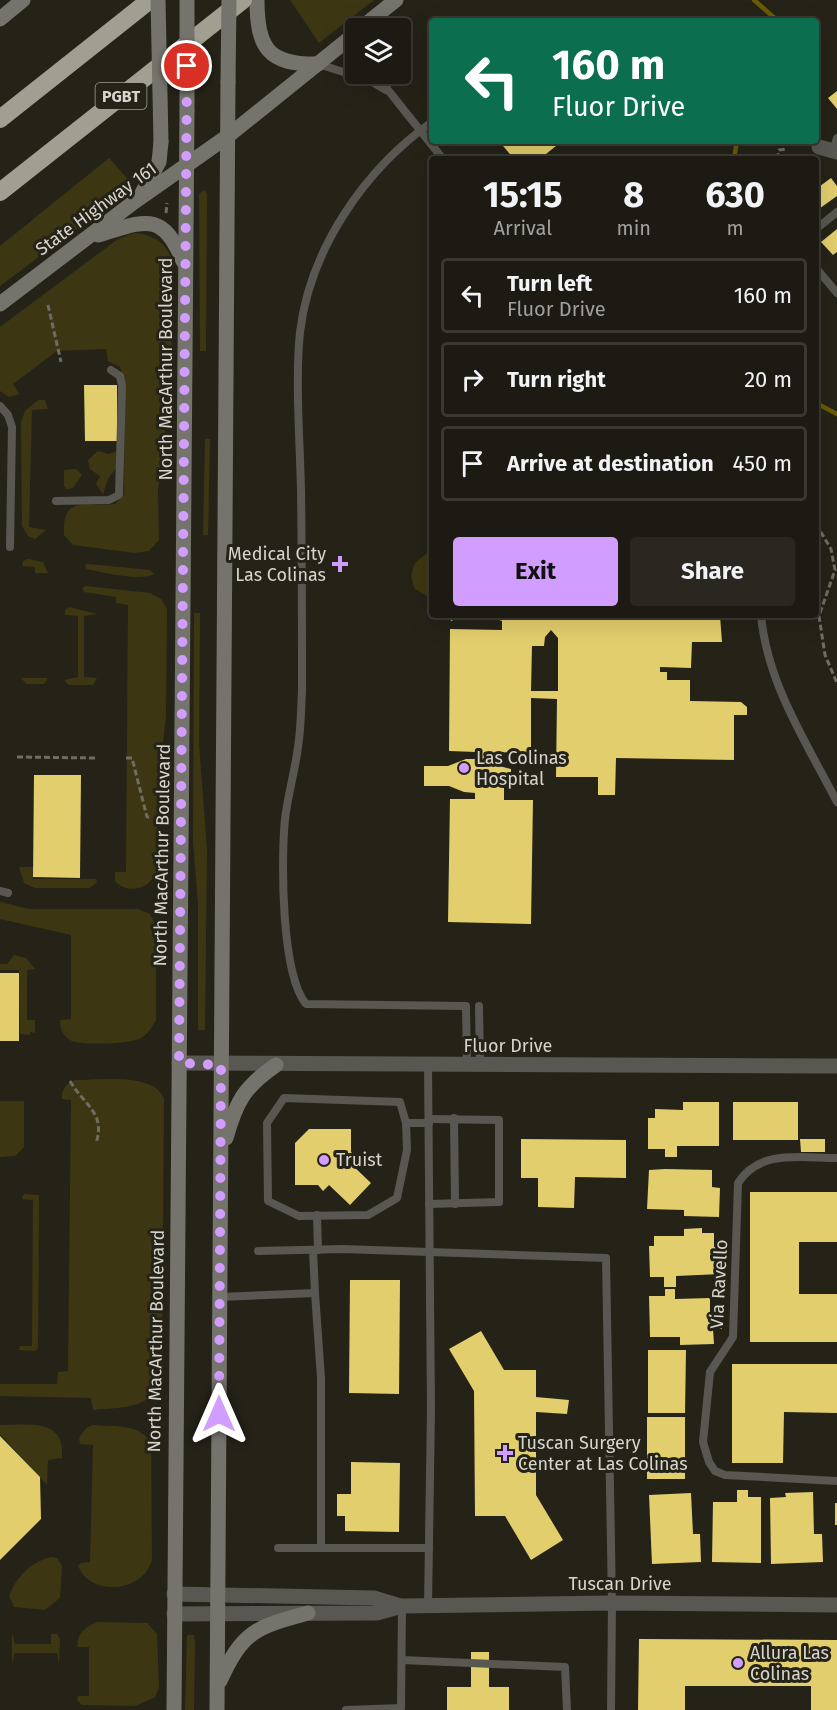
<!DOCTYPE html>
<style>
body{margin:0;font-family:"Fira Sans",sans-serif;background:#292720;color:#f1f3f6;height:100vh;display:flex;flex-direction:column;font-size:22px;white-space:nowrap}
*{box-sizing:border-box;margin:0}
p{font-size:20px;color:#a0a19f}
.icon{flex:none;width:33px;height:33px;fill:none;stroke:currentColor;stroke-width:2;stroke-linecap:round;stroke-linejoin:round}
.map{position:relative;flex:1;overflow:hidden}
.details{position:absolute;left:429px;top:156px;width:390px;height:462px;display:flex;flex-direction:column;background:#1c1a12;border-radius:6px;box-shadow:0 6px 24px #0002,0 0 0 2px #3a3832}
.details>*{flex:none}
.banner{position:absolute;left:429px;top:18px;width:390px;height:126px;border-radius:6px;box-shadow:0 6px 24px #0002,0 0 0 2px #3a3832;background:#0b6e4f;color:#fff;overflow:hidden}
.tools{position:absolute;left:345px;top:18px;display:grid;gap:12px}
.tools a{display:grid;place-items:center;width:66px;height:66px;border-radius:6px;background:#1c1a12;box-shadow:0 6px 24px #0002,0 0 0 2px #3a3832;font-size:30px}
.pin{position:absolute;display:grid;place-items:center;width:51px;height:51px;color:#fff;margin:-26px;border:3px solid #fff;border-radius:50%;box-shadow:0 2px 6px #0007}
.me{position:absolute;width:66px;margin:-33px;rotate:0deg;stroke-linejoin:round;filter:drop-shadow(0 0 4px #0008)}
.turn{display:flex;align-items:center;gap:21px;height:126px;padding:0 24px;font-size:27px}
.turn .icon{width:78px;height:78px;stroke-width:2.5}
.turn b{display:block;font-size:42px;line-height:51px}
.eta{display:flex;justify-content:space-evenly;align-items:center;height:102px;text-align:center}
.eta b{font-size:36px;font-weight:700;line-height:42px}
.primary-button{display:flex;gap:12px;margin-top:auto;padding:12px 24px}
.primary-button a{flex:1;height:69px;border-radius:6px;background:#d19dfe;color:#111;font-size:24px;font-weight:700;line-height:69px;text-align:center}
.primary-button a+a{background:#292720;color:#f1f3f6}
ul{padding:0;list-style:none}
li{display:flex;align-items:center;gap:18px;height:75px;margin:0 12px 9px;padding:0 12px;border:3px solid #3a3832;border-radius:6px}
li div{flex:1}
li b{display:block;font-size:22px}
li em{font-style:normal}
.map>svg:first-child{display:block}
</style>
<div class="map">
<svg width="837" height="1710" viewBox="0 0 837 1710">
<rect width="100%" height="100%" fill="#252318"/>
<g fill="#3d3612">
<path d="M290,0H374L319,43Z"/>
<path d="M109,158L134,186L0,286V246Z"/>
<path d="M204,190L207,194L206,351H200L199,194Z"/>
<path d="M134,233C155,234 172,246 173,269L171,380L158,491L159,540L149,551L135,553L73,545L64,535C62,493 86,508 115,504L124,495L125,381L120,367L108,361L106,349L57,351L13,384L19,394L9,397L0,391V327L118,239Z"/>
<path d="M38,400H45L48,409L32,410L29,527L46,530L35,539L28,536L22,526L21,422L25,411Z"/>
<path d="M205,439H210L208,535H203Z"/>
<path d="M98,451L109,454L117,451V467L108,479L103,494L96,484L100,476L90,469L88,460Z"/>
<path d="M76,469L82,475L73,488L67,489L64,486V470Z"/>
<path d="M432,552V599L415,589C407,572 414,558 432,552Z"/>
<path d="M28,559L43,562L48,573H35V567L22,566L23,561Z"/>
<path d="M88,564L150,570L154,574C141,582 102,572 86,569L85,565Z"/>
<path d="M86,586L150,593L161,599L167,609L166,716L157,795V870C152,888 129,896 115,881V872H126L128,605L116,603V597L84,592L82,588Z"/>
<path d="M69,607L97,614L84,616V677L97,678L93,685H69L64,680L78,677V616L65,615V610Z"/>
<path d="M194,613H200V618L199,744L207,849L205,1030H198V904L193,842Z"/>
<path d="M21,678H48L44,684H26Z"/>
<path d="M19,867H33V879H96L97,882L90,888H35L24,883Z"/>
<path d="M0,902L29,909H138L150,914L156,926V1020C151,1028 148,1034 141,1038C131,1044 80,1046 70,1040C62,1035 60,1028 60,1020L71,1019V935L0,919Z"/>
<path d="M14,955L26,958L35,969L27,970V1020H35V1033L30,1032V1035L20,1034L19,970H0V964H7Z"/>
<path d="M76,1080C99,1080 155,1072 164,1099L162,1377C154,1410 120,1407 93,1410L91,1398L0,1396V1384H57L58,1372L68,1371L71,1100L62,1099C61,1090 67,1082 76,1080Z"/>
<path d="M0,1101H24V1147L15,1156L0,1157Z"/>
<path d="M24,1194L39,1195L38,1348L35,1351L19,1350L20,1346H32L33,1200L22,1199Z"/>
<path d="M0,1425C28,1425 66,1418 62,1458L48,1460L47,1485L0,1434Z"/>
<path d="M93,1425C113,1427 142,1423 151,1444L152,1559C145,1592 91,1598 78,1566L81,1563L90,1562L93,1445L80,1444L79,1438L86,1428Z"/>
<path d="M51,1557L57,1558L62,1566L60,1598L45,1610L14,1607L9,1596C16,1577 31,1562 51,1557Z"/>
<path d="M98,1622L147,1623L157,1634L159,1687L155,1697L136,1706L82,1705L77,1700L78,1696H89V1647H78C76,1634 86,1626 98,1622Z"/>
<path d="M12,1633L15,1644H51V1634H57L60,1639L59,1664L57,1653H15L12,1664Z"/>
<path d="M187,1635H194L195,1644L194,1710H185Z"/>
</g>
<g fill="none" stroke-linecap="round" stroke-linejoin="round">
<g stroke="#6a5b02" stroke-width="4.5">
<path d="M754,0L778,21"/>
<path d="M734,159L737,141"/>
<path d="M816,403L837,414"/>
</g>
</g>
<g fill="#e2ce6c" fill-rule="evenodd">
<path d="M837,91V109L828,98Z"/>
<path d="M499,141H562L540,159H514Z"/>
<path d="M831,178L837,186V196L816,211V189Z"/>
<path d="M837,229V252L833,255L821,242Z"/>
<path d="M84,385H117V441H85Z"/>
<path d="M449,615H464L451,621Z"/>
<path d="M485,615L720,616L722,642H692L691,668L660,667V672H667V680H690V701L741,702L747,707V715H734V760L616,758L615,795H598V777H556L557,699L531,698V753L495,752V765L511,769V783H504V800H533L531,924L448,922L450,799H475V793L464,792L449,786H424V766H448L466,759H475L476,752L449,751L450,629L502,630V621ZM551,630L558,638V691H531L532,646H544L545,637Z"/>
<path d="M34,775H81L80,878L33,877Z"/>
<rect x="0" y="973" width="19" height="68"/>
<path d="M683,1102H719V1146H677V1157H665V1149H648V1118H655V1109L683,1110Z"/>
<rect x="733" y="1102" width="65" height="38"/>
<path d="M309,1129H351V1152L357,1157L350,1163L371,1183L350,1205L329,1185L323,1191L318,1185H295V1143Z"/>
<path d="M521,1139L626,1140V1178L575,1177L574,1208L538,1207V1178H521Z"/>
<path d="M800,1139H825V1152H801Z"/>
<path d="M665,1169L712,1170V1187L720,1188L719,1217L684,1216V1210L647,1209L649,1170Z"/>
<path d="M750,1192H837V1242H799V1294H837V1342H750Z"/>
<path d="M702,1228V1233H714V1247H721V1274L676,1276V1287H664V1277H650L649,1246H654V1236H684V1229Z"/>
<path d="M350,1280H400L399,1394L349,1393Z"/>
<path d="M665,1289H675V1299L710,1298V1318H722V1329H713L714,1344L680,1345V1337H650L649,1296H665Z"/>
<path d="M481,1331L504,1370H536V1397L569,1400L567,1414L536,1412V1495L563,1540L531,1560L505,1516H475L474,1391L449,1349Z"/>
<path d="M648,1350H686L685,1413H648Z"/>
<path d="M732,1364H837V1413L784,1412L783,1463H732Z"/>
<rect x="647" y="1417" width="38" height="62"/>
<path d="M0,1436L40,1477L41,1519L0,1560Z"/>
<path d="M351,1462L400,1463L399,1532L345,1531V1516H337V1494H351Z"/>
<path d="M737,1490H748V1497H761V1563L712,1562L713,1502H737Z"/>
<path d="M813,1492L814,1534H822L823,1562L771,1564L770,1498L786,1497L785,1493Z"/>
<path d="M691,1493L693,1534H700L701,1562L652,1564L649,1495Z"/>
<rect x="835" y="1503" width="2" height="22"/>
<path d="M639,1639L837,1640V1710H811V1686H685V1710H638Z"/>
<path d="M471,1652H489V1687H509V1710H447V1687H471Z"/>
</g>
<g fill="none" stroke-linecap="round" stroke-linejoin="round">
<g stroke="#6e6c63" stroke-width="3" stroke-dasharray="6 3" stroke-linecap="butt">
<path d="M777,159L779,150L786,149"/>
<path d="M166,213L167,203"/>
<path d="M48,305L61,362"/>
<path d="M816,524L831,549L835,570L819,616L825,655L837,683"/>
<path d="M17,757L98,758"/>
<path d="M126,758H132L147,817H152"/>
<path d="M70,1081C84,1105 106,1113 96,1143"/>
</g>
<g stroke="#585751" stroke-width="8">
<path d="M318,64L369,80L386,90"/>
<path d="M380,74L388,90L443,159"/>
<path d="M432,122C365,169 310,249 300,332C295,381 300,441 301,491C302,558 302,625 302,691C301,710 301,728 298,747C295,771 288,794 285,819C281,859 281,974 306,1004L466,1006L467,1065"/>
<path d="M833,151L837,138"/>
<path d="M816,229L837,212"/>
<path d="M816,268L837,293"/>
<path d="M0,406L8,415L12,427L10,547"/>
<path d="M56,501L109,500L119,495L122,386L120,376L111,370"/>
<path d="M761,615C767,683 806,742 837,802"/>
<path d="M0,891L8,893"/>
<path d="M479,1006L480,1065"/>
<path d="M454,1118L455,1204"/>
<path d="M429,1119L499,1120V1202L429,1204"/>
<path d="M406,1123L407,1150L397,1198L368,1215L299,1216L268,1201L267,1123L284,1098L400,1102L406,1123H429"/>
<path d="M837,1158C800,1158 760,1149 738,1183L733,1337L710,1372L703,1442L709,1462L715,1471L725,1475L837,1481"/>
<path d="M317,1215L318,1250"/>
<path d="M258,1251L343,1249L606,1258L612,1603L611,1710"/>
<path d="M315,1293L321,1378V1548"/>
<path d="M220,1297L315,1293L313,1250"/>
<path d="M278,1548H429"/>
<path d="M428,1606L431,1409L428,1065"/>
<path d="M402,1660L565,1667L567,1710"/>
<path d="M346,1710L401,1708L402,1606"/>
</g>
<path stroke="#585751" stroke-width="15" d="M819,147L837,152"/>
<g stroke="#585751" stroke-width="15">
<path d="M179,1063L837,1066"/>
<path d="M174,1594L374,1598L400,1606"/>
<path d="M174,1614L377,1613L402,1606L612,1603L837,1605"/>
</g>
<g stroke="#75746c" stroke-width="15">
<path d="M257,0C257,48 268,65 318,64"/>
<path d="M0,19L23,0"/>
<path d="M361,28L396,0"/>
<path d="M142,193L159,162L161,142"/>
<path d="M98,235C143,222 162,209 183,261"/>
<path d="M0,304L134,202L228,136L356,33"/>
<path d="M226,1138C236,1102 244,1087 276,1065"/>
<path d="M220,1681C243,1630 257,1627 308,1613"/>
<path d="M174,1710L187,111"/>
<path d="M217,1710L228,82"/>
</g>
<g stroke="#a19f92" stroke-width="18">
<path d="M0,119L150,0"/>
<path d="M0,192L243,0"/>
</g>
<g stroke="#75746c" stroke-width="15">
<path d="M158,0L161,142"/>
<path d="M228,82L229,0"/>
<path d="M187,111V0"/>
</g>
</g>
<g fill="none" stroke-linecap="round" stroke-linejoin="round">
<path stroke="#d19dfe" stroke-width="10" stroke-dasharray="0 18" d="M187,66L179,1063L221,1065L219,1414"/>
</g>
<g fill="#d19dfe" stroke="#252318" stroke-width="2">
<path d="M337 555h6v6h6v6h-6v6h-6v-6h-6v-6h6z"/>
<circle cx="464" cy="768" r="6"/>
<circle cx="324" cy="1160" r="6"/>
<path d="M502 1444h6v6h6v6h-6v6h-6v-6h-6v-6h6z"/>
<circle cx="738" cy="1663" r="6"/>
</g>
<g text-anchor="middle" stroke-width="6" stroke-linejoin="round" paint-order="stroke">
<rect fill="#252318" stroke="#a1a097" stroke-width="1.5" x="95.5" y="83" width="51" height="26" rx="4.5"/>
<g font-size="16" font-weight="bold" fill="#d6d5ce">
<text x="121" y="102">PGBT</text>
</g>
<g font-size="18" fill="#d6d5ce" stroke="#252318">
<text transform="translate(96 209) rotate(-36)" y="6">State Highway 161</text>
<text transform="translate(166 369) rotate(-90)" y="6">North MacArthur Boulevard</text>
<text transform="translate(162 855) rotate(-89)" y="6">North MacArthur Boulevard</text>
<text x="508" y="1052">Fluor Drive</text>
<text transform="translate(719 1284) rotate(-87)" y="6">Via Ravello</text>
<text transform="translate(156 1341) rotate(-89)" y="6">North MacArthur Boulevard</text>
<text x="620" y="1590">Tuscan Drive</text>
</g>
<g font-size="18" fill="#d6d5ce" stroke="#252318" text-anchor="start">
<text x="326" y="560" text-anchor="end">Medical City<tspan x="326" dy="21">Las Colinas</tspan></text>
<text x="476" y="764">Las Colinas<tspan x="476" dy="21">Hospital</tspan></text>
<text x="336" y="1166">Truist</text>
<text x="518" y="1449">Tuscan Surgery<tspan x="518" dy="21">Center at Las Colinas</tspan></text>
<text x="750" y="1659">Allura Las<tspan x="750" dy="21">Colinas</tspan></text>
</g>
</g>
</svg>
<div class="tools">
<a><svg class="icon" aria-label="layers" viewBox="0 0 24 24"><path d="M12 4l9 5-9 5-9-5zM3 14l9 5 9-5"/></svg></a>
</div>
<div class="pin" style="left:187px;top:66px;background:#d93025"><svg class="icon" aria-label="arrive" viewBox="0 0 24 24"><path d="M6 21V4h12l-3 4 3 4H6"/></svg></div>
<svg class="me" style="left:219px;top:1414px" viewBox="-20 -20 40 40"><path d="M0-17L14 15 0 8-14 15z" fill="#d19dfe" stroke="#fff" stroke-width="4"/></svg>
<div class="banner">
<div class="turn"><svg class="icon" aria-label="left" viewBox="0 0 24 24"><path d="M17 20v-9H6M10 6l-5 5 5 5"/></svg><div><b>160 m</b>Fluor Drive</div></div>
</div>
<section class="details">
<div class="eta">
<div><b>15:15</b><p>Arrival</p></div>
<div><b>8</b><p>min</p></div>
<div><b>630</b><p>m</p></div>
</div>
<ul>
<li><svg class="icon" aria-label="left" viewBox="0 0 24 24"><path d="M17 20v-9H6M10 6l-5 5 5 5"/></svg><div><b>Turn left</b><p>Fluor Drive</p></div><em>160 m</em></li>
<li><svg class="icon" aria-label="right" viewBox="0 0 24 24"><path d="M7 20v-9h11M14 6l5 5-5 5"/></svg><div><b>Turn right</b></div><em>20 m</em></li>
<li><svg class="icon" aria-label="arrive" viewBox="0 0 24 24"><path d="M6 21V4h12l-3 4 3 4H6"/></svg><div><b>Arrive at destination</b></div><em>450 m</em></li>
</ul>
<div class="primary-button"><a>Exit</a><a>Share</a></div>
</section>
</div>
